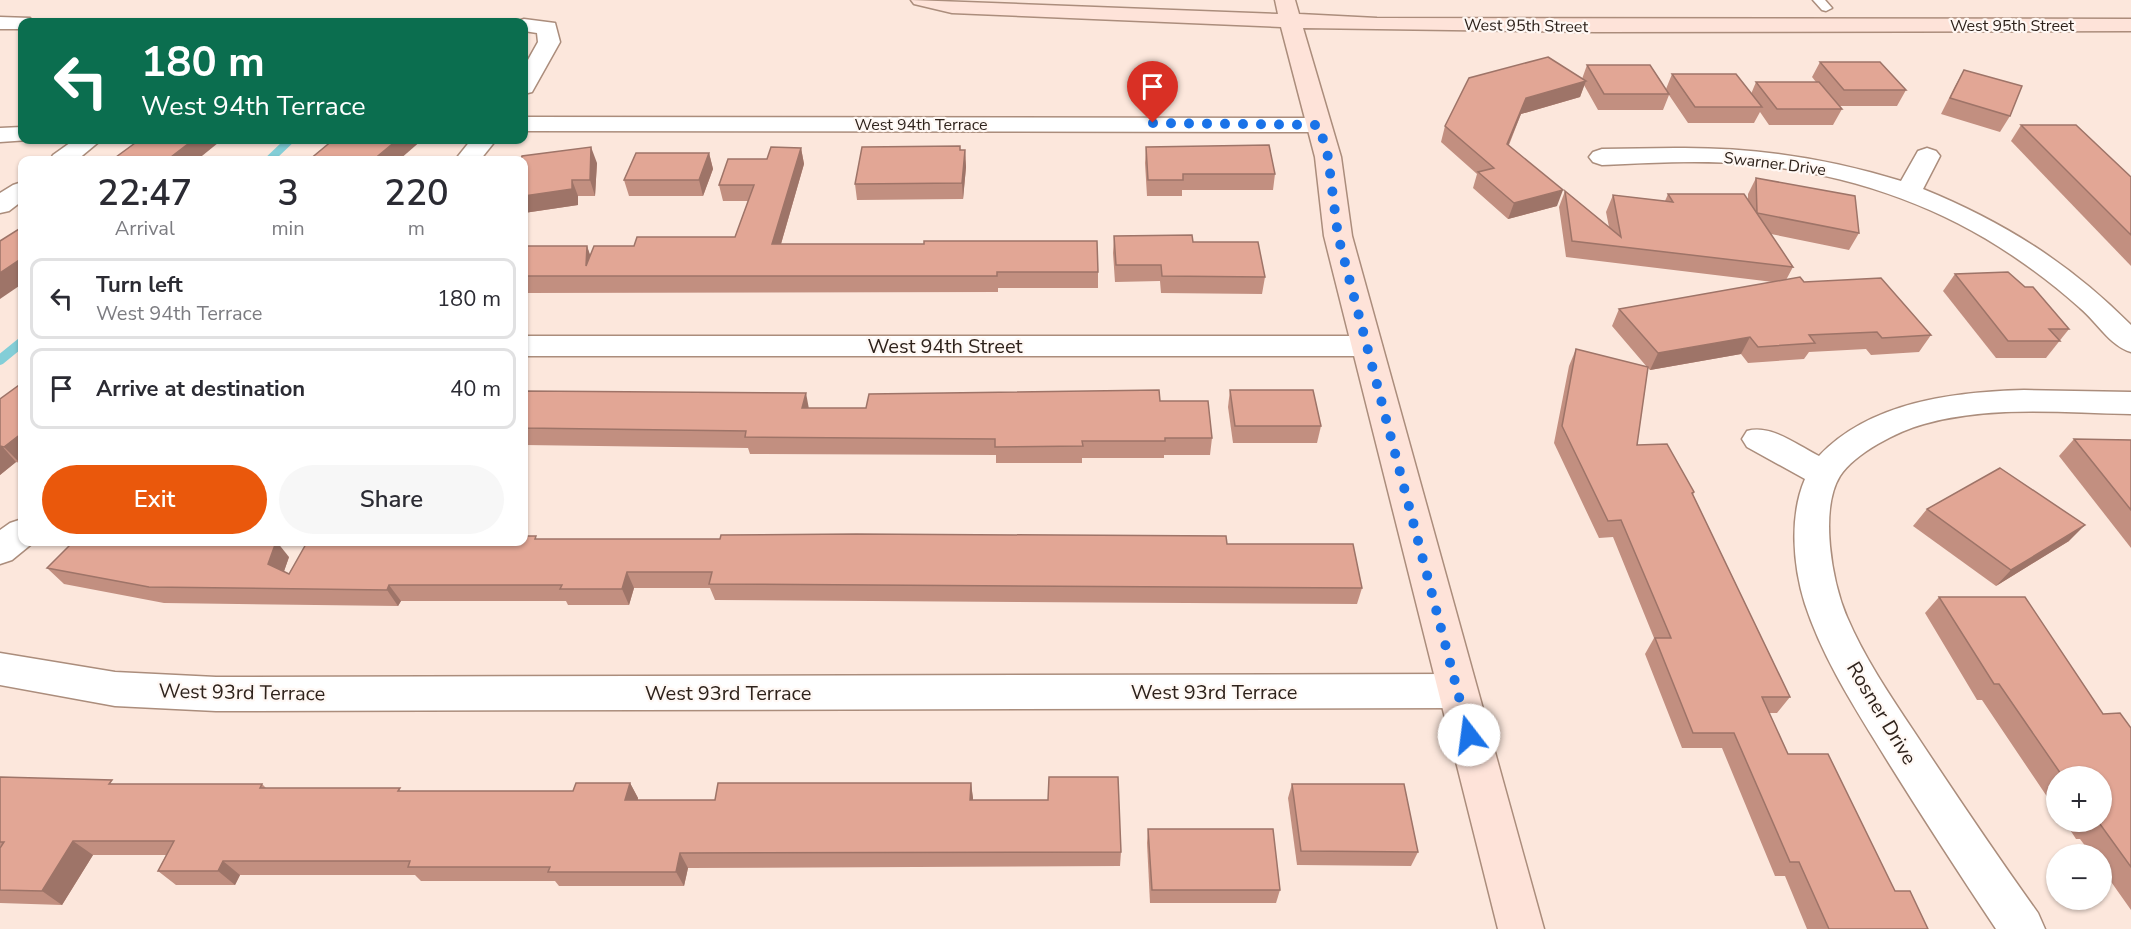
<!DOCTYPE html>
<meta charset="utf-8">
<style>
body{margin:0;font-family:"Nunito Sans",sans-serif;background:#f7f7f7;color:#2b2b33;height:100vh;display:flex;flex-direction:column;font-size:22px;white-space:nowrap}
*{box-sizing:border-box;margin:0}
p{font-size:20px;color:#7c7c81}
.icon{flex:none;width:33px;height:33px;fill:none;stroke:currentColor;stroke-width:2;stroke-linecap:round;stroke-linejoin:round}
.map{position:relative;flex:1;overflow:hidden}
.panel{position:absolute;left:18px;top:156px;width:510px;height:390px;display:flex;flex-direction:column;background:#fff;border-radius:12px;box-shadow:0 2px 4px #0004}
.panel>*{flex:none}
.banner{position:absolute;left:18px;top:18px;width:510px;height:126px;border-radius:12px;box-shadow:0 2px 4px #0004;background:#0b6e4f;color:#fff;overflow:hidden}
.buttons{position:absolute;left:2046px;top:766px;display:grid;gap:12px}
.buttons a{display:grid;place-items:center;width:66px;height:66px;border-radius:50%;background:#fff;box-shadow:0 2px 4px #0004;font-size:30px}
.pin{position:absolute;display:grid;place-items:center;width:51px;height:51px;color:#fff;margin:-62px -26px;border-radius:50% 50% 50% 0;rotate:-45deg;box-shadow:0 0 6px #0007}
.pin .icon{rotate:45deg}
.me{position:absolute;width:66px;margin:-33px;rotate:345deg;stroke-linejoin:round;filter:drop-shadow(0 0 4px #0008)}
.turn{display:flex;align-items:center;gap:21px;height:126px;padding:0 24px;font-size:27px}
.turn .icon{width:78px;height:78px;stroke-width:2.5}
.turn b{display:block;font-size:42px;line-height:51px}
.eta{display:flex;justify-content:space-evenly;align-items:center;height:102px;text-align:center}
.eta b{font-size:36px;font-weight:600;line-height:42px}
.primary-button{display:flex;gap:12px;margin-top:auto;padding:12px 24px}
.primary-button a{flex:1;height:69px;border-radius:36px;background:#ea580c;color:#fff;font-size:24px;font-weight:600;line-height:69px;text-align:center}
.primary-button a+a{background:#f7f7f7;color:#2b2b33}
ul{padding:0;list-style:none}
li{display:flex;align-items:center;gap:18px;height:81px;margin:0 12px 9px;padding:0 12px;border:3px solid #e1e1e2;border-radius:12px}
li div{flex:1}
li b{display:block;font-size:22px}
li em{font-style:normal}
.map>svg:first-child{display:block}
</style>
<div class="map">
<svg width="2131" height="929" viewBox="0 0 2131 929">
<rect width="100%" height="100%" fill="#fce7dc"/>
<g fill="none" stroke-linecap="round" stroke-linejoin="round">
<path stroke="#83ced7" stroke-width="8" d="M269,160L290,140"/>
<path stroke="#83ced7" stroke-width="10" d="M0,360L22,342"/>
<g stroke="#ab8d7c" stroke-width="3">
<path id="service" d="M1813,0H1825L1832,8L1826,11L1822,10Z"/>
</g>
<g stroke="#ab8d7c" stroke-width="3">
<g id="minor">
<path d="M0,17L30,18L32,22H22V29H0Z"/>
<path d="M524,19L555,23L560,42L532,92L524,94V67L538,42L537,33L524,31V22H515Z"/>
<path d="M524,117L1319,118L1328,120L1331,125L1328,130L1319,132L524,131Z"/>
<path d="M22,127V140H29L0,142V128Z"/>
<path d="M74,140H101L77,160H50L53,155Z"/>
<path d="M471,140H496L480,160H455Z"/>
<path d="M1675,148C1753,147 1827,158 1901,181L1918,151L1927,148L1936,151L1940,156L1923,189C2004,222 2069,263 2131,325V352C2110,346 2097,322 2080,308C2060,290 2038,273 2016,258C1936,203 1844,173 1748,164C1699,160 1650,163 1602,165L1593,162L1589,157L1593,152L1602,149Z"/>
<path d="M22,182V201L9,211L0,213V193L13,185Z"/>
<path d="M524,336H1367L1378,339L1382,346L1378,353L1367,356H524Z"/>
<path d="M2024,390L2131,392V414C2063,413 1991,405 1924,424C1898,431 1855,453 1840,476C1819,510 1832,582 1847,617C1864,657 1889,694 1913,730C1954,792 1995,853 2038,913L2045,929H1996C1958,872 1921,815 1885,757C1855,708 1823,659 1805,604C1793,566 1789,516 1805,479L1747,447L1742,439L1747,431C1771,424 1797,445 1819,456C1870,402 1953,392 2024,390Z"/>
<path d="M22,519V542H34L12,560L0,564V530L10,523Z"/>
<path d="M0,653L115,672L216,677L1458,674L1472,679L1477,691L1472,703L1458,708L216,711L115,706L0,685Z"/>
</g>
</g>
<g stroke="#ab8d7c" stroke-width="3">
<path id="secondary" d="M911,0L1278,14L1275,0H1295L1299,14L1377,18L2131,19V31L1596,32L1303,28L1341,157L1352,236L1544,929H1498L1324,236L1315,157L1281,27L952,13L914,4Z"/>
</g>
<use href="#service" fill="#fff" fill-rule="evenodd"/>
<use href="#minor" fill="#fff" fill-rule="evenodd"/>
<use href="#secondary" fill="#fee3d9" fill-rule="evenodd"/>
</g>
<g fill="#c28f80">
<path d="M1820,62L1906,90L1897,106H1839L1842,109L1833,125H1769L1760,112L1754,123H1688L1669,95L1663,110H1598L1584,85L1580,97L1521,114L1509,145L1557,206L1508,219L1473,188L1477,174L1441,142L1445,126L1582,79L1587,65L1666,89L1672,74L1751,94L1756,82H1816L1812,77Z"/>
<path d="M1964,70L2010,116L2000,132L1941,114L1955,86Z"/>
<path d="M2021,125L2131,177V266L2011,141Z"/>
<path d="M1146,147L1275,174L1273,190H1182V196H1147L1145,163Z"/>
<path d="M801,148L804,164L781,244L1098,272V288H998V292L524,293V246H587L590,256L634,246L735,237L748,201H723L719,185L767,159Z"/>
<path d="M960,150H965L966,167L963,199L857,200L855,184Z"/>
<path d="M709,153L713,169L703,196H629L624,180Z"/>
<path d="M597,163L595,196H578V205L524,213Z"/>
<path d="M1756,178L1859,233L1849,250L1771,234L1793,267L1786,280L1804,282L1931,335L1919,352L1871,355L1866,349L1809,352L1804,359L1748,363L1741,354L1650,370L1648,368L1637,445L1694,492L1693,495L1790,697L1777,713H1769L1788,754L1895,891L1928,929H1807L1785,876H1775L1722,748H1682L1645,654L1654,638L1613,537L1599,538L1554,443L1569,366L1576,349L1647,367L1612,326L1619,309L1773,282L1566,257L1559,207L1565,191L1609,227L1606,212L1613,195L1665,201L1668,194L1748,200V194Z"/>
<path d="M1114,236L1193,242L1265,277L1262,294L1161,293L1160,281L1115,282L1113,253Z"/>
<path d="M1955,274L2025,287L2069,329L2046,358H1996L1943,291Z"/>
<path d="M1230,390L1321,426L1317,443H1233L1228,407Z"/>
<path d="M524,391L809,408H866L1160,401L1212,438L1210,455H1164V458H1082V463H996V455L750,454L748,448L524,445Z"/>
<path d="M0,399L20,463L16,462L0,475Z"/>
<path d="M2074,439L2131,440V548L2059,456Z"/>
<path d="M1927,509L2069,541L1996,586L1913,526Z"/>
<path d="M538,539L1227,544L1362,588L1357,604L715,600L710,588H634L629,605H568L566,601H401L398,606L164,603L64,584L47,568L289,557L284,571L289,574L445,544Z"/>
<path d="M1939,597L2103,714L2131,728V910L2102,869V855H2092L2080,839H2076L2065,822H2102V777H2056V810L1982,700H1977L1925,613Z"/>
<path d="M0,777L116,784H262L266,788L402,791H573L630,783L638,798V800H715L971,783L973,800L1121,852L1120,866L688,868L684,886H559L555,881H421L415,875H240L235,885H176L158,871L166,855H93L62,905L0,903Z"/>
<path d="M1292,784L1418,852L1411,866L1297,865L1288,798Z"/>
<path d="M1148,829L1280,890L1276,903H1150L1147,843Z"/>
</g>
<g fill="#9e7468">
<path d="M1586,81L1580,97L1521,114L1502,160L1507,144L1526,98Z"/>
<path d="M193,140H216L218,143L197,160H167Z"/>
<path d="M397,140H422L399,160H373Z"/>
<path d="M591,147L597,163L595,196L590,180Z"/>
<path d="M801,148L804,164L776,261L772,244Z"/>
<path d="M965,150L966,167L963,199L962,183Z"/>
<path d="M709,153L713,169L703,196L699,180Z"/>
<path d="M572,180L578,196V205L524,213V196Z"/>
<path d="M1563,190L1557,206L1508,219L1514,203Z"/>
<path d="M587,246L593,263L586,266Z"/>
<path d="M22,258V284L0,299V273Z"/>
<path d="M1750,337L1741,354L1650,370L1658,353Z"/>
<path d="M806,393L809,409L802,408Z"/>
<path d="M22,433V461L20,463L4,447Z"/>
<path d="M1,445L16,462L0,475V446Z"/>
<path d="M2085,525L2069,541L1996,586L2011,570Z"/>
<path d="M276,542H277L289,557L281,580L268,564Z"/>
<path d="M627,572L634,588L629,605L622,589Z"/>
<path d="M389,585L401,601L398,606L387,590Z"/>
<path d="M630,783L638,798L634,815L625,800Z"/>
<path d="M971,783L973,798L972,815L970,800Z"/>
<path d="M73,841L93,855L62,905L42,891Z"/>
<path d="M680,853L688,868L684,886L676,872Z"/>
<path d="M223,861L240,875L235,885L218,871Z"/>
</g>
<g fill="#e2a695" stroke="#9e7468" stroke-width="1.5">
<path d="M1548,57L1586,81L1526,98L1507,144L1563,190L1514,203L1478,172L1494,168L1445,126L1469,78Z"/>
<path d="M1820,62H1880L1906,90H1844Z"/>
<path d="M1587,65H1650L1669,94H1604Z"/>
<path d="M1964,70L2022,86L2010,116L1950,98Z"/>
<path d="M1672,74H1736L1762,107H1695Z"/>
<path d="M1756,82H1819L1842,109H1777Z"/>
<path d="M2021,125H2076L2131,177V235Z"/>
<path d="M137,140H193L167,160H112L135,143H133Z"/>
<path d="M333,140H397L373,160H309Z"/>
<path d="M1269,145L1275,174H1183V180H1148L1146,147Z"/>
<path d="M960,146V150H965L962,183L855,184L862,147Z"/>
<path d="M591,147L590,180H572V189L524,196V160H521L522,156Z"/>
<path d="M771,147L801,148L772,244H924V241H1097L1098,272H997V276H524V246H587L586,266L594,246H634L637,237H735L754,185H719L728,159H767Z"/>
<path d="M636,153H709L699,180H624Z"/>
<path d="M1756,178L1855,196L1859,233L1757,213Z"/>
<path d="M1565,191L1621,237L1613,195L1673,202L1668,194H1744L1793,267L1572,241Z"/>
<path d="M22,227V258L0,273V241Z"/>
<path d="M1192,235L1193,242H1258L1265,277L1162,276L1161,265H1116L1114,236Z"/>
<path d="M2008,272L2025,287H2033L2069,329H2049L2060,341H2008L1955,274Z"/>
<path d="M1800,277L1804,282L1881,278L1931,335L1882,338L1877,332L1809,335L1815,343L1758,347L1750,337L1658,353L1619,309Z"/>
<path d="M1576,349L1648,367L1637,445L1667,444L1694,492L1692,493L1790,697H1762L1788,754H1828L1895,891H1910L1928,929H1829L1799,862H1790L1734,733H1693L1655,638H1671L1621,520L1608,521L1562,426Z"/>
<path d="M22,383V433L4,447L0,446V399Z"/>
<path d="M1159,390L1160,401H1208L1212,438H1165V441H1082L1083,446L995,447V439L745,437L746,431L524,428V391L806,393L802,408H866L869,394Z"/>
<path d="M1230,390H1313L1321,426H1235Z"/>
<path d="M2074,439L2131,440V510Z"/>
<path d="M2000,468L2085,525L2011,570L1927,509Z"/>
<path d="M856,534L1226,536L1227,544H1353L1362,588L709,584L712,572H627L622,589H560L562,585H389L387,590L149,587L47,568L73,542H276L268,564L289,574L306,544H445L446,542H524V536H536L535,539H720L721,535Z"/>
<path d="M1939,597H2025L2103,714L2120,713L2131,728V867L2100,824H2096L2094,822H2102V777H2063L1999,684H1994Z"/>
<path d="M0,777L112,780L109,784H262L260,788H400L398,791H573L576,783H630L625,800H715L718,783H971L970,800H1048L1049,777H1118L1121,852L680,853L676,872H548L550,867H408L410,861H223L218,871H158L174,841H73L42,891L0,890V848L4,842H0Z"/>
<path d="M1292,784H1404L1418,852L1301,851Z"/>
<path d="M1148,829H1273L1280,890H1152Z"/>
</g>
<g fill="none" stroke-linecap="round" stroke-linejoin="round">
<path stroke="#1a73e8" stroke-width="10" stroke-dasharray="0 18" d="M1153,123L1319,125L1328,157L1338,236L1469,735"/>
</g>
<g text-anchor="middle" stroke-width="4.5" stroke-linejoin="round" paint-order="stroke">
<g font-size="16" fill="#2e221b" stroke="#fff8f4">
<text transform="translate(1526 25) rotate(1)" y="6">West 95th Street</text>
<text x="2012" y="31">West 95th Street</text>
<text x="921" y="130">West 94th Terrace</text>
<text transform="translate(1775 163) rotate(7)" y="6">Swarner Drive</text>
</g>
<g font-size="20" fill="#2e221b" stroke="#fff8f4">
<text x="945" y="353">West 94th Street</text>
<text transform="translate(242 692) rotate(1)" y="7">West 93rd Terrace</text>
<text x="1214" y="699">West 93rd Terrace</text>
<text x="728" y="700">West 93rd Terrace</text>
<text transform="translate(1882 713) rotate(59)" y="7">Rosner Drive</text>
</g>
</g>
</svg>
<div class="buttons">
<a>+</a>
<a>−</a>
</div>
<div class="pin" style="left:1153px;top:123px;background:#d93025"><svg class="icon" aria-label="arrive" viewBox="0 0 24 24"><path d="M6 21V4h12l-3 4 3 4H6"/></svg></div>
<svg class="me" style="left:1469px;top:735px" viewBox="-20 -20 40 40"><circle r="19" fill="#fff"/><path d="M0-13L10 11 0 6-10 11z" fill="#1a73e8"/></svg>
<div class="banner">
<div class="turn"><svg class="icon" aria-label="left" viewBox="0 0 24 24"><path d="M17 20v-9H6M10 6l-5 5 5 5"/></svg><div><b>180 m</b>West 94th Terrace</div></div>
</div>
<section class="panel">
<div class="eta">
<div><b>22:47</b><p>Arrival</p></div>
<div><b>3</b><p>min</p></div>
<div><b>220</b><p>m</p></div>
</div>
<ul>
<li><svg class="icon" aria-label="left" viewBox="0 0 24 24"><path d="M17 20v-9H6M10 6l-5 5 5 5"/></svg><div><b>Turn left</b><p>West 94th Terrace</p></div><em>180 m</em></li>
<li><svg class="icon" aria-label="arrive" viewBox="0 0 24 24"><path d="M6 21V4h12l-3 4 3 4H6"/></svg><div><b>Arrive at destination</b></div><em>40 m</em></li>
</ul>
<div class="primary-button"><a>Exit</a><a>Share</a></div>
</section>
</div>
